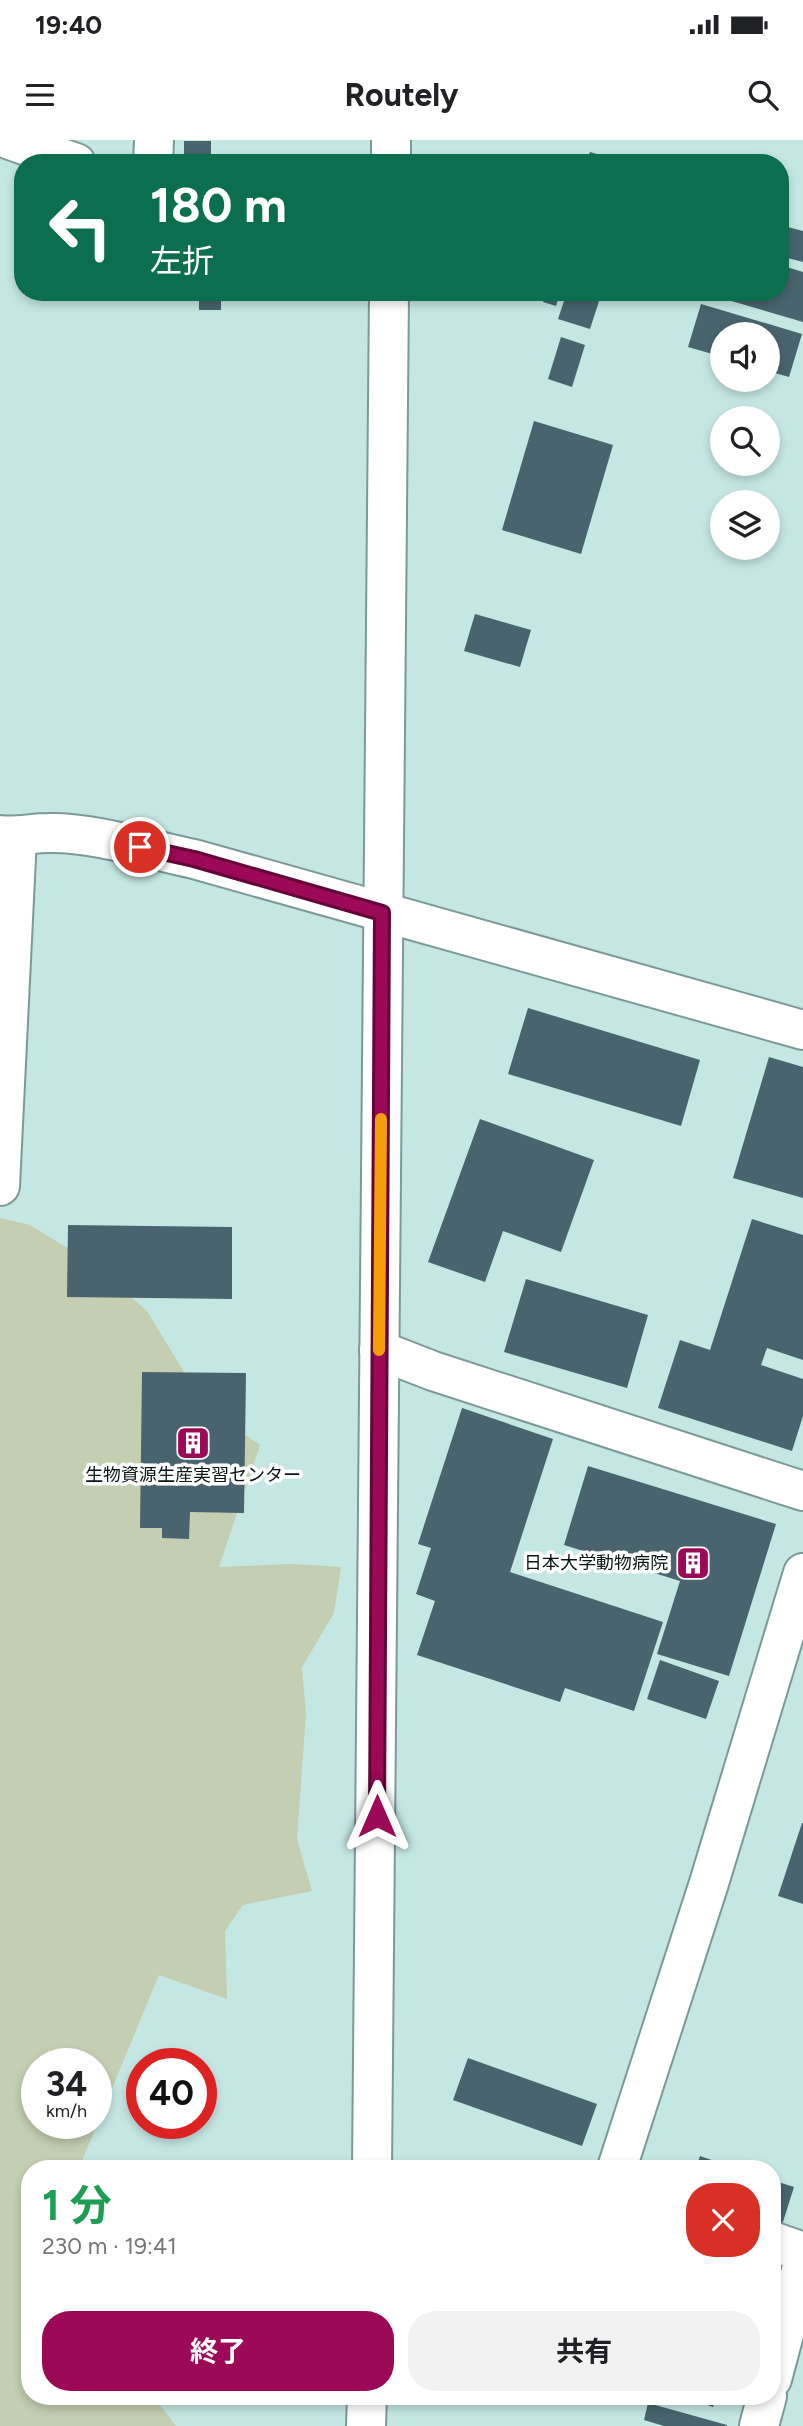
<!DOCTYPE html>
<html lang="ja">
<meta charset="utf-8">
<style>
body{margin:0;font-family:Figtree,"Noto Sans JP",sans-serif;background:#f2f2f2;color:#202124;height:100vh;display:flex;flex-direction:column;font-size:26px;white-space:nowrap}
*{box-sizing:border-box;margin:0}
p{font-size:23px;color:#757577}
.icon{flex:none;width:38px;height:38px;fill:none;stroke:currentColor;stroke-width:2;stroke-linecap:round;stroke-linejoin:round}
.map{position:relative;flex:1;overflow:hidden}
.side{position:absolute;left:21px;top:2020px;width:760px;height:245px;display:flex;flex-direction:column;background:#fff;border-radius:28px;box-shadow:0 4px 10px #0003}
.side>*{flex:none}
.hud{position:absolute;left:14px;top:14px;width:775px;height:147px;border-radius:28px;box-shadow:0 4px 10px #0003;background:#0b6e4f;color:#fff;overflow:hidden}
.controls{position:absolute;left:710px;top:182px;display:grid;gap:14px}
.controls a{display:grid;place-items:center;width:70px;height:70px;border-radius:50%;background:#fff;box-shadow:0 4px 10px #0003;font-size:35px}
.speed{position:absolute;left:21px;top:1908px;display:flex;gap:14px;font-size:35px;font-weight:700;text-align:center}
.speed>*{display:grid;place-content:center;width:91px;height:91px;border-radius:50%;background:#fff;box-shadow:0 4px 10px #0003;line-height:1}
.speed small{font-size:18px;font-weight:400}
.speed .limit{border:10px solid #d22;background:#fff;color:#111}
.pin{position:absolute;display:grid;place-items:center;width:60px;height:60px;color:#fff;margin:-30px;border:4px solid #fff;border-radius:50%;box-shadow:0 2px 7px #0007}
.me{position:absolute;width:77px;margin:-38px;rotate:0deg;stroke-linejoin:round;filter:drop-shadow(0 0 5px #0008)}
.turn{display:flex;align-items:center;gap:24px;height:147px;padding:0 21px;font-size:32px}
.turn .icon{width:91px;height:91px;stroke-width:2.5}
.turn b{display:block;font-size:49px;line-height:60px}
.round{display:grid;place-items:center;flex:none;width:74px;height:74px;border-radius:28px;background:#f2f2f2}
.overview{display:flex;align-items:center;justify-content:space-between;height:119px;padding:0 21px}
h1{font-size:42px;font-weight:700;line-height:52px;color:#1e9e55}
.primary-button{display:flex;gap:14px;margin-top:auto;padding:14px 21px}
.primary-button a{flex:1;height:80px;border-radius:28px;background:#9c0956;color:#fff;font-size:28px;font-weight:700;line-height:80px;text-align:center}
.primary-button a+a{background:#f2f2f2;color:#202124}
.status{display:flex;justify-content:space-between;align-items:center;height:49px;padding:0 35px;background:#fff;direction:ltr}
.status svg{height:19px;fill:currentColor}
header{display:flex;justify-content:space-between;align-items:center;height:91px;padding:0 21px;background:#fff;font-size:32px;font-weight:700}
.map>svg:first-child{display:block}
</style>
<div class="status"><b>19:40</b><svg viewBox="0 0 49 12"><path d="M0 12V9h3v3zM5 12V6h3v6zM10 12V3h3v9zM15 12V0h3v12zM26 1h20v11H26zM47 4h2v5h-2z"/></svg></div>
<header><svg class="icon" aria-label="menu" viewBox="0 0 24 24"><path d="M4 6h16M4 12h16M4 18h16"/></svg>Routely<svg class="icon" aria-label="search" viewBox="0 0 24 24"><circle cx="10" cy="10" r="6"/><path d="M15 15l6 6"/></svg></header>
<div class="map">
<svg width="803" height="2286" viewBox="0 0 803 2286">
<rect width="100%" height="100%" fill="#c5e7e4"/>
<path fill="#c4ceb0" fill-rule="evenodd" d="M0,1078L30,1085L95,1125L147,1171L204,1265L260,1305L219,1427L292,1424L341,1427L334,1473L302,1527L306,1574L297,1699L312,1751L243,1765L225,1791L227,1859L159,1835L79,2028H30V2256H153L176,2286H0ZM37,1923H96V1983H37Z"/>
<g fill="#49646e">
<rect x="184" y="1" width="27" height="14"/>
<path d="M590,12L623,22V23H586Z"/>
<path d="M780,85L803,91V122L780,116Z"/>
<path d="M780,125L803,132V182L704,153L780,152Z"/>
<rect x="199" y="152" width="22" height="18"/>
<path d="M546,152H560L556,166L543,162Z"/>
<path d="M567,152H602L590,189L558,179Z"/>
<path d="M701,164L802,194L789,237L768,231V194H723V217L688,207Z"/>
<path d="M561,197L585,205L572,247L548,239Z"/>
<path d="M534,281L613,305L581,414L502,390Z"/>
<path d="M475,474L531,490L520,527L464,511Z"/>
<path d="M528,868L700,920L681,986L508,934Z"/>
<path d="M769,917L803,927V1058L733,1038Z"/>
<path d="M480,979L594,1020L561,1112L503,1091L485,1142L428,1122Z"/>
<path d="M752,1079L803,1095V1220L767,1208L761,1225L803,1239V1276L792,1311L658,1268L680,1200L710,1210Z"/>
<path d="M68,1085L232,1087V1159L67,1157Z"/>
<path d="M526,1139L648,1175L627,1248L504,1212Z"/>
<path d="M142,1232L246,1233L244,1373L190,1372L189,1399L162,1398V1388H140Z"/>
<path d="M462,1268L553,1299L510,1432L663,1482L634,1571L565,1548L560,1562L417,1515L435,1461L416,1454L431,1408L418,1404Z"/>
<path d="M588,1326L776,1384L729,1536L657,1514L680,1441L564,1405Z"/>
<path d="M660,1520L719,1541L706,1579L647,1559Z"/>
<path d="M802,1683H803V1764L778,1756Z"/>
<path d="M468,1918L597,1964L582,2006L453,1960Z"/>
<path d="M700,2016L735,2028H696Z"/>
<path d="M772,2040L794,2047L782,2085L772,2082Z"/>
<path d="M683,2256H717L713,2267Z"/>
<path d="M648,2263L727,2285V2286H664L644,2280Z"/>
</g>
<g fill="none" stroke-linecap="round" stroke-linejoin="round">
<g stroke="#7a9a97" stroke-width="42">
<g id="minor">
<path d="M10,0L76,23"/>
<path d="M153,23L154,0"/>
<path d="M391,23V0"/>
<path d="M0,695C17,697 31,693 49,693C92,692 151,710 194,719L803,890"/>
<path d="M0,1046L17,697"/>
<path d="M379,1210L433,1231L803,1351"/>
<path d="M372,2028L389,152"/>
<path d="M617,2028L709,1743L803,1433"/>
<path d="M772,2101L803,2112"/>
<path d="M772,2239L803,2123"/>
<path d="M366,2286L367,2256"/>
<path d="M759,2286L767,2256"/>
</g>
</g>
<use href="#minor" stroke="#fff" stroke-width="38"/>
</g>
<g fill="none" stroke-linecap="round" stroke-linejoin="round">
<g stroke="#650638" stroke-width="18">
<path id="route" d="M140,707L194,719L382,773L377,1676"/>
</g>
<use href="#route" stroke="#9c0956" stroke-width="12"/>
<path stroke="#f59e0b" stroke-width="12" d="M379,1210L381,979"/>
</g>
<defs>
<g id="building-square" transform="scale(1.75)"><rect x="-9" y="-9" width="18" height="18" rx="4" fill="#9c0956" stroke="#fff"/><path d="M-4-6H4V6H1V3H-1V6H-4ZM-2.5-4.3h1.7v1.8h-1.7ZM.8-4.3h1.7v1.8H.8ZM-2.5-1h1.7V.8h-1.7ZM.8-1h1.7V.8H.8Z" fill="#fff"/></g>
</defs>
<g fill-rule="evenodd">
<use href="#building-square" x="193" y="1303"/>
<use href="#building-square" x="693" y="1423"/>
</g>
<g text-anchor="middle" stroke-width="7" stroke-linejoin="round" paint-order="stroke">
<g font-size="18" fill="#081514" stroke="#fff">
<text x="193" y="1341">生物資源生産実習センター</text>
<text x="668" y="1429" text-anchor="end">日本大学動物病院</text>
</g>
</g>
</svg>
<div class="controls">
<a><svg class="icon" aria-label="sound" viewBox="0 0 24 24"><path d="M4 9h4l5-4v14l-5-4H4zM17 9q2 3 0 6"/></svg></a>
<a><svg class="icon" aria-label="search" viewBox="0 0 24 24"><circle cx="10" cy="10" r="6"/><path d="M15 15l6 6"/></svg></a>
<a><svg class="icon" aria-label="layers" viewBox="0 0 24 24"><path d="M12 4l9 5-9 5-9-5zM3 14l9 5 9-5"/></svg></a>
</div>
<div class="speed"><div>34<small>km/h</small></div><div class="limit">40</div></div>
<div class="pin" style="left:140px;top:707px;background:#d93025"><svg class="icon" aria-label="arrive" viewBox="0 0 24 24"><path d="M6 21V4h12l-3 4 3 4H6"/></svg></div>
<svg class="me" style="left:377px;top:1676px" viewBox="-20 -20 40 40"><path d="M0-17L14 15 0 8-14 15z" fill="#9c0956" stroke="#fff" stroke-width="4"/></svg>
<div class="hud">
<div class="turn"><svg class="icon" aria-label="left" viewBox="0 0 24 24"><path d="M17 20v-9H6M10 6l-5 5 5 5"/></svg><div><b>180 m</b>左折</div></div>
</div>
<section class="side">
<div class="overview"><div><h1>1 分</h1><p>230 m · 19:41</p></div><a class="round" style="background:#d93025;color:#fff"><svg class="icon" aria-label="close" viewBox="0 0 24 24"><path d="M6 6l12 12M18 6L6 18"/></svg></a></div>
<div class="primary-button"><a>終了</a><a>共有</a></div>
</section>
</div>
